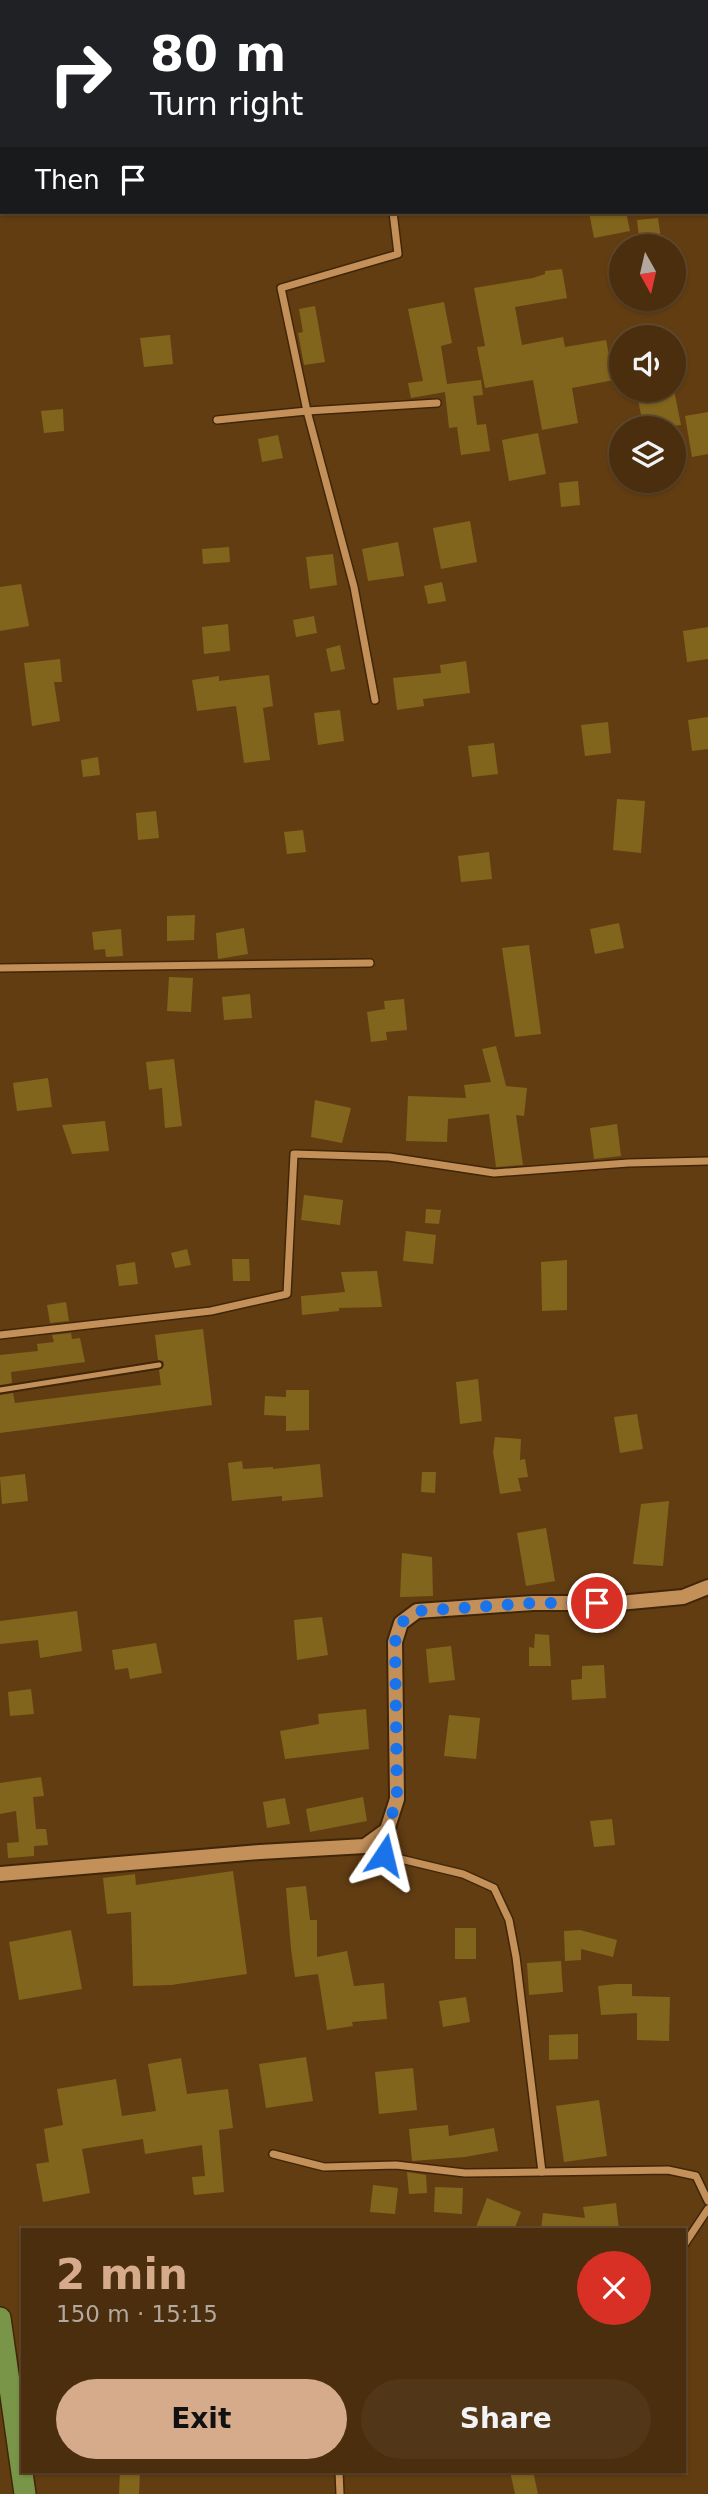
<!DOCTYPE html>
<meta charset="utf-8">
<style>
body{margin:0;font-family:"DejaVu Sans",sans-serif;background:#513617;color:#f1f3f6;height:100vh;display:flex;flex-direction:column;font-size:26px;white-space:nowrap}
*{box-sizing:border-box;margin:0}
p{font-size:23px;color:#b2a89e}
.icon{flex:none;width:38px;height:38px;fill:none;stroke:currentColor;stroke-width:2;stroke-linecap:round;stroke-linejoin:round}
.map{position:relative;flex:1;overflow:hidden}
.sheet{position:absolute;left:21px;top:2228px;width:665px;height:245px;display:flex;flex-direction:column;background:#4a2e0e;border-radius:0px;box-shadow:0 2px 5px #0004,0 0 0 2px #614a2e}
.sheet>*{flex:none}
.banner{position:absolute;left:0px;top:0px;width:709px;height:214px;box-shadow:0 2px 5px #0004,0 0 0 2px #614a2e;background:#202124;color:#fff;overflow:hidden}
.needle{width:46px;rotate:172deg}
.buttons{position:absolute;left:609px;top:234px;display:grid;gap:14px}
.buttons a{display:grid;place-items:center;width:77px;height:77px;border-radius:50%;background:#4a2e0e;box-shadow:0 2px 5px #0004,0 0 0 2px #614a2e;font-size:35px}
.pin{position:absolute;display:grid;place-items:center;width:60px;height:60px;color:#fff;margin:-30px;border:4px solid #fff;border-radius:50%;box-shadow:0 2px 7px #0007}
.me{position:absolute;width:77px;margin:-38px;rotate:10deg;stroke-linejoin:round;filter:drop-shadow(0 0 5px #0008)}
.turn{display:flex;align-items:center;gap:24px;height:147px;padding:0 35px;font-size:32px}
.turn .icon{width:91px;height:91px;stroke-width:2.5}
.turn b{display:block;font-size:49px;line-height:60px}
.then{display:flex;align-items:center;height:66px;padding:0 35px;background:#0003;gap:14px;font-size:26px}
.round{display:grid;place-items:center;flex:none;width:74px;height:74px;border-radius:37px;background:#513617}
.summary{display:flex;align-items:center;justify-content:space-between;height:119px;padding:0 35px}
h1{font-size:42px;font-weight:600;line-height:52px;color:#d6ab8b}
.primary-button{display:flex;gap:14px;margin-top:auto;padding:14px 35px}
.primary-button a{flex:1;height:80px;border-radius:42px;background:#d6ab8b;color:#111;font-size:28px;font-weight:600;line-height:80px;text-align:center}
.primary-button a+a{background:#513617;color:#f1f3f6}
.map>svg:first-child{display:block}
</style>
<div class="map">
<svg width="708" height="2494" viewBox="0 0 708 2494">
<rect width="100%" height="100%" fill="#623d12"/>
<g fill="#82651c">
<path d="M589,212H626L630,231L594,238Z"/>
<path d="M658,218L662,246L640,247L637,220Z"/>
<path d="M562,269L567,298L515,307L522,345L563,337L565,347L606,340L614,380L572,388L578,423L542,430L533,380L485,388L477,347L485,346L474,288L533,278L545,274V271Z"/>
<path d="M444,302L452,343L441,346L447,384L481,380L483,395L473,396L477,425L486,424L490,451L461,455L457,427L449,428L445,392L411,398L408,383L423,381L408,309Z"/>
<path d="M315,306L325,362L304,365L298,333L303,332L299,309Z"/>
<path d="M170,335L173,364L144,367L140,338Z"/>
<path d="M636,390H674L681,425L644,429Z"/>
<path d="M63,409L64,431L44,433L41,411Z"/>
<path d="M708,412V454L692,457L685,416Z"/>
<path d="M538,433L546,474L509,481L502,440Z"/>
<path d="M278,435L283,458L262,462L258,439Z"/>
<path d="M578,481L580,505L561,507L559,483Z"/>
<path d="M470,521L477,562L441,569L433,528Z"/>
<path d="M398,542L404,576L368,581L362,549Z"/>
<path d="M229,547L230,562L203,564L202,549Z"/>
<path d="M333,554L337,585L310,589L306,557Z"/>
<path d="M442,582L446,601L428,604L424,586Z"/>
<path d="M21,584L29,626L0,631V587Z"/>
<path d="M314,616L317,633L296,637L293,620Z"/>
<path d="M228,624L230,651L204,654L202,627Z"/>
<path d="M708,627V659L687,662L683,631Z"/>
<path d="M340,645L345,669L331,672L326,649Z"/>
<path d="M60,659L62,682H54L60,721L32,726L24,663Z"/>
<path d="M466,661L470,693L423,699L424,706L397,710L393,678L441,673L440,665Z"/>
<path d="M269,675L273,706L263,708L270,760L244,763L236,706L197,711L192,680L219,676V681Z"/>
<path d="M340,710L344,741L318,745L314,713Z"/>
<path d="M708,717V749L692,751L688,720Z"/>
<path d="M608,722L611,753L585,756L581,725Z"/>
<path d="M494,743L498,774L472,777L468,746Z"/>
<path d="M98,757L100,775L83,777L81,760Z"/>
<path d="M617,799L645,801L641,853L613,850Z"/>
<path d="M156,811L159,838L138,840L136,813Z"/>
<path d="M303,830L306,852L287,854L284,832Z"/>
<path d="M489,852L492,879L461,882L458,856Z"/>
<path d="M195,915L194,940L167,941V916Z"/>
<path d="M619,923L624,948L595,954L590,929Z"/>
<path d="M244,928L248,954L218,959L216,933Z"/>
<path d="M121,929L123,956L106,957L105,949L94,950L92,932Z"/>
<path d="M529,945L541,1034L515,1037L502,948Z"/>
<path d="M169,977L193,978L191,1012L167,1011Z"/>
<path d="M250,994L252,1018L224,1020L222,997Z"/>
<path d="M404,999L407,1030L386,1032L387,1040L371,1042L367,1012L385,1009L384,1001Z"/>
<path d="M496,1046L506,1086L527,1088L524,1116L516,1115L523,1165L496,1167L489,1114L448,1119L447,1142L406,1141L408,1096L466,1098L464,1085L491,1082L482,1049Z"/>
<path d="M174,1059L182,1126L165,1128L162,1088L149,1090L146,1062Z"/>
<path d="M48,1078L52,1107L17,1111L13,1083Z"/>
<path d="M315,1100L351,1108L342,1143L311,1137Z"/>
<path d="M105,1121L109,1151L72,1154L62,1125Z"/>
<path d="M617,1124L621,1156L594,1159L590,1128Z"/>
<path d="M304,1195L343,1200L340,1225L301,1220Z"/>
<path d="M426,1209L441,1210L439,1224L425,1223Z"/>
<path d="M406,1231L436,1235L433,1264L403,1261Z"/>
<path d="M187,1249L191,1265L175,1268L171,1253Z"/>
<path d="M232,1259H249L250,1281H233Z"/>
<path d="M567,1260V1310L542,1311L541,1262Z"/>
<path d="M135,1262L138,1284L119,1286L116,1265Z"/>
<path d="M377,1271L382,1307L339,1308V1311L302,1315L301,1296L345,1292L341,1272Z"/>
<path d="M66,1302L69,1321L50,1323L47,1305Z"/>
<path d="M203,1329L212,1405L0,1433V1395L13,1393L15,1403L161,1385L159,1370L164,1365L163,1361L158,1360L155,1335Z"/>
<path d="M71,1333L72,1339L80,1338L85,1362L11,1372L12,1383L0,1385V1355L38,1351L37,1344L54,1342L52,1335Z"/>
<path d="M478,1379L482,1421L460,1424L456,1382Z"/>
<path d="M286,1390H309V1430L286,1431V1416L264,1415L265,1396L286,1397Z"/>
<path d="M637,1414L643,1449L620,1453L614,1417Z"/>
<path d="M495,1437L521,1439L520,1460L525,1459L528,1477L518,1478L521,1491L500,1494L493,1452Z"/>
<path d="M242,1461L243,1469L273,1467V1469L320,1464L323,1497L282,1501V1496L232,1501L228,1463Z"/>
<path d="M422,1472H436L435,1493L421,1492Z"/>
<path d="M25,1474L28,1501L2,1504L0,1477Z"/>
<path d="M669,1501L663,1566L633,1564L641,1504Z"/>
<path d="M546,1528L555,1581L526,1586L517,1533Z"/>
<path d="M402,1553L432,1557L433,1596L400,1597Z"/>
<path d="M77,1611L82,1651L40,1658L38,1640L0,1644V1621Z"/>
<path d="M322,1617L328,1655L297,1660L294,1620Z"/>
<path d="M535,1634L549,1635L551,1666H529V1647L534,1648Z"/>
<path d="M156,1643L162,1673L130,1679L128,1668L115,1670L112,1650Z"/>
<path d="M451,1646L455,1680L429,1683L426,1649Z"/>
<path d="M604,1665L606,1698L572,1700L571,1680L582,1679V1666Z"/>
<path d="M31,1689L34,1714L10,1716L8,1692Z"/>
<path d="M366,1709L369,1749L285,1759L280,1731L319,1724L318,1714Z"/>
<path d="M449,1715L480,1718L476,1759L444,1756Z"/>
<path d="M41,1777L44,1796L33,1797L36,1829H46L48,1845L34,1846V1856L8,1858L7,1843L19,1842L16,1811L0,1814V1783Z"/>
<path d="M363,1797L367,1821L310,1832L306,1809Z"/>
<path d="M285,1798L290,1824L267,1828L263,1802Z"/>
<path d="M612,1819L615,1845L594,1847L590,1821Z"/>
<path d="M233,1871L247,1974L171,1985L133,1986L131,1912L107,1914L103,1878L135,1874L136,1885Z"/>
<path d="M306,1886L310,1920H317V1957L347,1951L354,1986L384,1983L387,2019L352,2022L353,2026L327,2030L318,1974L295,1977L291,1949L286,1888Z"/>
<rect x="455" y="1928" width="21" height="31"/>
<path d="M71,1930L82,1989L19,2000L9,1942Z"/>
<path d="M580,1930L617,1940L613,1957L581,1949V1960L565,1961L564,1931Z"/>
<path d="M561,1961L563,1992L529,1995L527,1963Z"/>
<path d="M616,1984H632V1996L670,1997L669,2041L637,2040V2013L601,2015L598,1986Z"/>
<path d="M466,1997L470,2022L443,2027L439,2001Z"/>
<path d="M578,2034V2059L549,2060V2035Z"/>
<path d="M306,2057L313,2101L266,2108L259,2064Z"/>
<path d="M181,2058L187,2094L228,2089L233,2128L219,2130L224,2192L194,2195L192,2177L205,2176L202,2145L145,2154L143,2139L82,2149L90,2193L43,2202L36,2164L49,2162L44,2129L63,2125L57,2089L116,2079L122,2116L156,2111L148,2064Z"/>
<path d="M413,2068L417,2110L379,2114L375,2072Z"/>
<path d="M599,2100L607,2156L564,2162L556,2106Z"/>
<path d="M448,2125L449,2136L494,2128L498,2151L465,2157L412,2161L409,2129Z"/>
<path d="M407,2172L426,2175L427,2193L409,2194Z"/>
<path d="M373,2185L398,2188L395,2214L370,2212Z"/>
<path d="M435,2187L463,2188L462,2214L434,2212Z"/>
<path d="M487,2198L521,2212L514,2230H475Z"/>
<path d="M616,2203L619,2230H541L543,2213L585,2218L583,2207Z"/>
<path d="M120,2471H140L139,2494H119Z"/>
<path d="M510,2471H533L538,2494H515Z"/>
</g>
<g fill="none" stroke-linecap="round" stroke-linejoin="round">
<g stroke="#402608" stroke-width="9">
<path id="lane" d="M0,1390L159,1365"/>
</g>
<g stroke="#402608" stroke-width="10">
<g id="street">
<path d="M364,0V2"/>
<path d="M701,0V2"/>
<path d="M103,2L108,0"/>
<path d="M0,31L2,30"/>
<path d="M707,179L708,184"/>
<path d="M217,420L307,411L437,403"/>
<path d="M375,700L354,587L307,411L281,288L398,254L393,212"/>
<path d="M0,968L370,963"/>
<path d="M0,1335L211,1311L287,1294L294,1154L389,1157L494,1173L628,1163L708,1161"/>
<path d="M365,1846L384,1855L463,1874L494,1888L509,1920L516,1957L542,2172L668,2170L696,2176L708,2201"/>
<path d="M384,1855L387,1831"/>
<path d="M273,2154L324,2167L396,2165L465,2173L542,2172"/>
<path d="M684,2245L708,2209"/>
<path d="M339,2471L340,2494"/>
</g>
</g>
<g stroke="#402608" stroke-width="18">
<path id="secondary" d="M0,1874L260,1852L365,1846L387,1830L397,1799L395,1642L401,1623L417,1611L533,1603H619L683,1597L708,1587"/>
</g>
<g stroke="#402608" stroke-width="24">
<path id="highway" d="M0,2318L25,2494"/>
</g>
<use href="#lane" stroke="#c4905a" stroke-width="5"/>
<use href="#street" stroke="#c4905a" stroke-width="7"/>
<use href="#secondary" stroke="#c4905a" stroke-width="14"/>
<use href="#highway" stroke="#789548" stroke-width="21"/>
</g>
<g fill="none" stroke-linecap="round" stroke-linejoin="round">
<path stroke="#1a73e8" stroke-width="12" stroke-dasharray="0 21.6" d="M384,1855L387,1830L397,1799L395,1642L401,1623L417,1611L533,1603H597"/>
</g>
</svg>
<div class="buttons">
<a><svg class="needle" viewBox="-14 -14 28 28"><path d="M0-13l5 13h-10z" fill="#e53935"/><path d="M0 13l5-13h-10z" fill="#b2a89e"/></svg></a>
<a><svg class="icon" aria-label="sound" viewBox="0 0 24 24"><path d="M4 9h4l5-4v14l-5-4H4zM17 9q2 3 0 6"/></svg></a>
<a><svg class="icon" aria-label="layers" viewBox="0 0 24 24"><path d="M12 4l9 5-9 5-9-5zM3 14l9 5 9-5"/></svg></a>
</div>
<div class="pin" style="left:597px;top:1603px;background:#d93025"><svg class="icon" aria-label="arrive" viewBox="0 0 24 24"><path d="M6 21V4h12l-3 4 3 4H6"/></svg></div>
<svg class="me" style="left:384px;top:1855px" viewBox="-20 -20 40 40"><path d="M0-17L14 15 0 8-14 15z" fill="#1a73e8" stroke="#fff" stroke-width="4"/></svg>
<div class="banner">
<div class="turn"><svg class="icon" aria-label="right" viewBox="0 0 24 24"><path d="M7 20v-9h11M14 6l5 5-5 5"/></svg><div><b>80 m</b>Turn right</div></div>
<div class="then">Then<svg class="icon" aria-label="arrive" viewBox="0 0 24 24"><path d="M6 21V4h12l-3 4 3 4H6"/></svg></div>
</div>
<section class="sheet">
<div class="summary"><div><h1>2 min</h1><p>150 m · 15:15</p></div><a class="round" style="background:#d93025;color:#fff"><svg class="icon" aria-label="close" viewBox="0 0 24 24"><path d="M6 6l12 12M18 6L6 18"/></svg></a></div>
<div class="primary-button"><a>Exit</a><a>Share</a></div>
</section>
</div>
